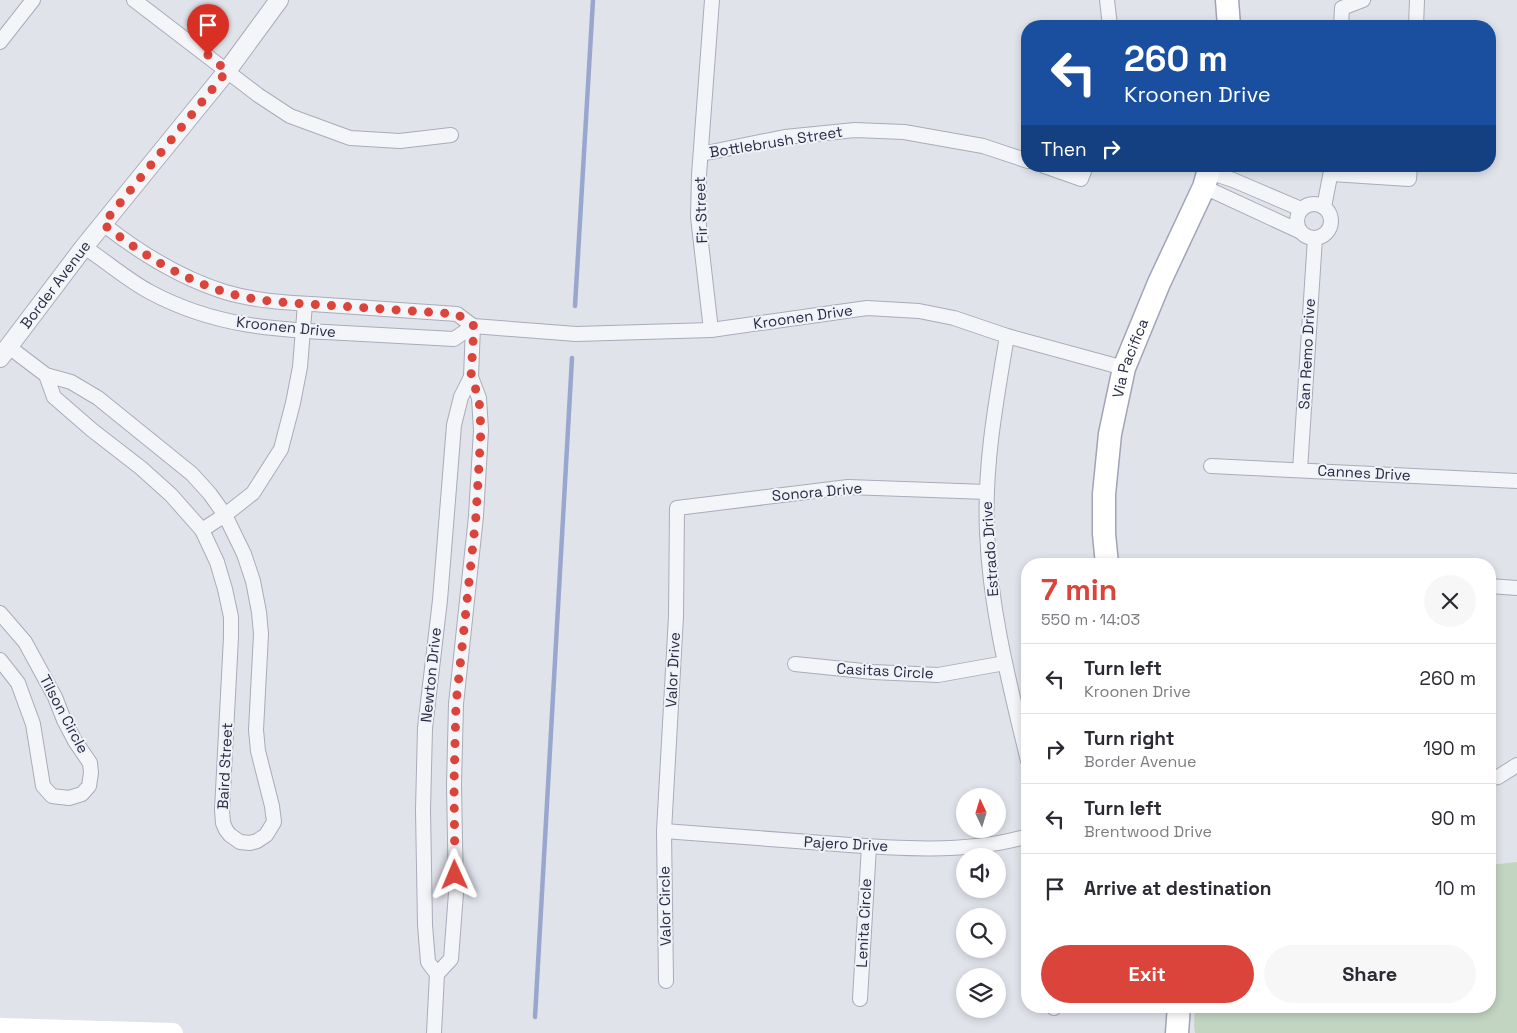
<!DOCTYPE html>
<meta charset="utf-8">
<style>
body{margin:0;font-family:"Space Grotesk",sans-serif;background:#f7f7f7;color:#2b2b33;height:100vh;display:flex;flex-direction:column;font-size:19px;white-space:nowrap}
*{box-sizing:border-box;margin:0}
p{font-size:16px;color:#7c7c81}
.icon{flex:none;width:28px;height:28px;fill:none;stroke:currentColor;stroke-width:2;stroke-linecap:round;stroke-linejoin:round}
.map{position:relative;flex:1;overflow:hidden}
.details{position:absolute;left:1021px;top:558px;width:475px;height:455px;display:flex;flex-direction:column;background:#fff;border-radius:20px;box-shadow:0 2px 8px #0003}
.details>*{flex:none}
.guide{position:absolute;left:1021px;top:20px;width:475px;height:152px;border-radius:20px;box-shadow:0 2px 8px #0003;background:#1a4fa0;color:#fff;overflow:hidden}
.needle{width:32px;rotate:356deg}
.fabs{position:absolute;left:956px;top:788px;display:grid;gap:10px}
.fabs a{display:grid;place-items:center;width:50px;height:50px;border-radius:50%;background:#fff;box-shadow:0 2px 8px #0003;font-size:25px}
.pin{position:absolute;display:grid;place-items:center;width:42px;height:42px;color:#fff;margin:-51px -21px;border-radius:50% 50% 50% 0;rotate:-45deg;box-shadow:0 0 5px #0007}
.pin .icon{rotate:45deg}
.me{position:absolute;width:55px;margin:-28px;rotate:359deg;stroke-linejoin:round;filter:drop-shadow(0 0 4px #0008)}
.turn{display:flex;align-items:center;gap:18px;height:105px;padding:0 20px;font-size:22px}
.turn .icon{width:65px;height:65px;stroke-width:2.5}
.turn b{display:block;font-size:35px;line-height:42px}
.then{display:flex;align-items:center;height:48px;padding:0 20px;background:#0003;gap:10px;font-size:19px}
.round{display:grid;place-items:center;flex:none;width:52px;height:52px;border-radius:26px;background:#f7f7f7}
.headline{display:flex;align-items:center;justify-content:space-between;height:85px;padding:0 20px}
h1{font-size:30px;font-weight:800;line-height:38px;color:#db443b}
.button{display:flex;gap:10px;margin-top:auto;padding:10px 20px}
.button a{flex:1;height:58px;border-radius:30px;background:#db443b;color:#fff;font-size:20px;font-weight:800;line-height:58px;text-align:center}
.button a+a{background:#f7f7f7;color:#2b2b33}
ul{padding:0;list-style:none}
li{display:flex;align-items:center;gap:15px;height:70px;padding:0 20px;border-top:1px solid #e1e1e2}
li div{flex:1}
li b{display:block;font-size:19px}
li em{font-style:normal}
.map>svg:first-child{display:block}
</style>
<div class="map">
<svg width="1517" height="1033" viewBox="0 0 1517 1033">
<rect width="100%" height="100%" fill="#e1e3eb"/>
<path fill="#c2d5c1" d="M1517,862V1033H1195L1194,1026L1195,1006H1490V865Z"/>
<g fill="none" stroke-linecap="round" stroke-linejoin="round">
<g stroke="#99a7ce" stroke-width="4.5">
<path d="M575,306L593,0"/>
<path d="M535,1017L572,358"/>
</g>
<g stroke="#a9acb9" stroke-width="16">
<g id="minor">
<path d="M134,0L258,95L290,116L350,138L400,141L451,135"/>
<path d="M1107,0L1110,26"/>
<path d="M1341,26L1342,8L1363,0"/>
<path d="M1416,26L1417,0"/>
<path d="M0,42L33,0"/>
<path d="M701,154L785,137L855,130L904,132L983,146L1028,161"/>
<path d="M1044,166L1081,179L1086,166"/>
<path d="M1209,172L1233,180L1301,209"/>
<path d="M1332,174L1409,179L1410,166"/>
<path d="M1204,187L1299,231"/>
<circle cx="1314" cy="221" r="17"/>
<path d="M1324,207L1332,166"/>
<path d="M103,224C140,253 180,278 225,292C258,302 294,303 327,305C371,308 414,311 457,314L473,326L576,334L711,330L867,308L919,311L954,318L1007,336L1124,368"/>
<path d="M84,247C106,261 126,279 150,292C213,326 274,330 344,333C381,335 417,337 454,339L473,326"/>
<path d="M711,330L698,217L699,175L712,0"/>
<path d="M1007,336C996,401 984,466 987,532C990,610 1010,686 1028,761"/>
<path d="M9,347L46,375L71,382L98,398L192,474L210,494L225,515L244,554L253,581L259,612L261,634L256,730L258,751L272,806L274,822L266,835L257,841L250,843L240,842L230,835L226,830L223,823L222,810L231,637V617L225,589L217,562L202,530L171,495L141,468L92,430L54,397L46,375"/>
<path d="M1211,466L1517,481"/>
<path d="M1300,470L1315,238"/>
<path d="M202,530L225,515L253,493L281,449L293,403L300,367L305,304"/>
<path d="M1490,586L1517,588"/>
<path d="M0,613L25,642L55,697L64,720L75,741L90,763L91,773L89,786L82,794L69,798L52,796L43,786L33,724L18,683L0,660"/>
<path d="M795,664L873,672L938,675L1005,663"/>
<path d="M1490,778L1498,777L1517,765"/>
<path d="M664,831C717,835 770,839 823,843C888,848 966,855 1028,836"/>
<path d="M437,974L428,962L425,925L423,810L425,728L440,600L454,425L461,397L471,377"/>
<path d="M666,981L664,831L676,616L677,508L848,487L987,492"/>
<path d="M860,999L869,846"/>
<path d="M1054,1008V1006"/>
<path d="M434,1033L437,974L451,959L456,893L454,785L456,704L476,516L481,430L479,398L471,377L473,326"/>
</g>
</g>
<g stroke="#a9acb9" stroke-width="20">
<g id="tertiary">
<path id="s1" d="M0,358L84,247L227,71L279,0"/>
</g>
</g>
<g stroke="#9fa4b8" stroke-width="25">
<g id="primary">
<path d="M1227,0L1229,26"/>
<path id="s2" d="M1107,564L1104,534V494L1110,434L1124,368L1159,283L1204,187L1210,166"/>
<path d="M1177,1033L1179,1006"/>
</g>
</g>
<use href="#minor" stroke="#f4f5f9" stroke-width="14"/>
<use href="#tertiary" stroke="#f4f5f9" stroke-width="18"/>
<path stroke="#fff" stroke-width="20" d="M0,1028L173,1033"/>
<use href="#primary" stroke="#fff" stroke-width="22"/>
</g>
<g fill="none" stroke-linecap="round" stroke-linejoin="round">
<path stroke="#db443b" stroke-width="9" stroke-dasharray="0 16.2" d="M208,55L227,71L103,224C140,253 180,278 225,292C257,302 291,303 324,305C368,308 413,311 457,314L474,326L471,377L479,398L481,430L476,516L456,704L454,785L455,875"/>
</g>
<g text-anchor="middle" stroke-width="4" stroke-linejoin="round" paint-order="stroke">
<g font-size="15" fill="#272c44" stroke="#f1f2f8">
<text transform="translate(776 142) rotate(-9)" y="5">Bottlebrush Street</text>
<text transform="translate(701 210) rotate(-92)" y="5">Fir Street</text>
<text dy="5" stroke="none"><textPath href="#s1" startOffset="92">Border Avenue</textPath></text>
<text transform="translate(803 317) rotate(-8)" y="5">Kroonen Drive</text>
<text transform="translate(286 327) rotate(6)" y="5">Kroonen Drive</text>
<text transform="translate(1307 354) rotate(-87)" y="5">San Remo Drive</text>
<text dy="5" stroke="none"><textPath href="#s2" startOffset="209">Via Pacifica</textPath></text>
<text transform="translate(1364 473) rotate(3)" y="5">Cannes Drive</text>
<text transform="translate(817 492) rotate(-5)" y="5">Sonora Drive</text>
<text transform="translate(990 549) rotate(-94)" y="5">Estrado Drive</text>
<text transform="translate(673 670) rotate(-87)" y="5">Valor Drive</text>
<text transform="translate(885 671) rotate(3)" y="5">Casitas Circle</text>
<text transform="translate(431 675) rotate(-84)" y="5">Newton Drive</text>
<text transform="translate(64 714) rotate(62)" y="5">Tilson Circle</text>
<text transform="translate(225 766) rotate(-87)" y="5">Baird Street</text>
<text transform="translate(846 844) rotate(3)" y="5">Pajero Drive</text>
<text transform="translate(665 906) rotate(-91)" y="5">Valor Circle</text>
<text transform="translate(864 923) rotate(-87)" y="5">Lenita Circle</text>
</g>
</g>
</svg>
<div class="fabs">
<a><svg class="needle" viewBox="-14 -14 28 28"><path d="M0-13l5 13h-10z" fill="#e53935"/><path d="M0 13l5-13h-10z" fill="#7c7c81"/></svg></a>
<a><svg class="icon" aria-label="sound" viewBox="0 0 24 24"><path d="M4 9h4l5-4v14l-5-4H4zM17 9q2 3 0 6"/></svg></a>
<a><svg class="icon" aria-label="search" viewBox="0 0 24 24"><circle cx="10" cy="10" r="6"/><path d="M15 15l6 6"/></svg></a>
<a><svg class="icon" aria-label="layers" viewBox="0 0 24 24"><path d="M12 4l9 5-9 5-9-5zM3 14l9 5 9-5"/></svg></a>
</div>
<div class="pin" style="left:208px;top:55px;background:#d93025"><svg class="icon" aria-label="arrive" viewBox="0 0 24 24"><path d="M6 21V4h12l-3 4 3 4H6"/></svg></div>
<svg class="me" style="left:455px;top:875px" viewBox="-20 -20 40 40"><path d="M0-17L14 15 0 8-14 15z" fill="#db443b" stroke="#fff" stroke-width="4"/></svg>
<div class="guide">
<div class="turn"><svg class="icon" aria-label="left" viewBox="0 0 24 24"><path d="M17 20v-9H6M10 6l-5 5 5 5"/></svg><div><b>260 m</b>Kroonen Drive</div></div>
<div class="then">Then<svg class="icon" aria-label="right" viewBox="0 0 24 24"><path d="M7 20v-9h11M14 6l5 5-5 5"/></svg></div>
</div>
<section class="details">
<div class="headline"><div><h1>7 min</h1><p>550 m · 14:03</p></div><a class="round"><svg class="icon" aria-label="close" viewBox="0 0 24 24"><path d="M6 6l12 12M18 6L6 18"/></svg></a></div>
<ul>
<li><svg class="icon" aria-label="left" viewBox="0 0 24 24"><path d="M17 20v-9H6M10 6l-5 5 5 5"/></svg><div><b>Turn left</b><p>Kroonen Drive</p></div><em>260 m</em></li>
<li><svg class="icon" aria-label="right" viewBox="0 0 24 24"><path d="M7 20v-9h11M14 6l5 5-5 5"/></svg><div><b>Turn right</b><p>Border Avenue</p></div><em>190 m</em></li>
<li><svg class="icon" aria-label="left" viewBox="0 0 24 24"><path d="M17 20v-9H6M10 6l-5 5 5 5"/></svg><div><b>Turn left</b><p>Brentwood Drive</p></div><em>90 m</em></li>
<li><svg class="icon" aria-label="arrive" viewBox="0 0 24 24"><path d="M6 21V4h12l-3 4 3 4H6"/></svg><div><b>Arrive at destination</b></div><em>10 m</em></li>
</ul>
<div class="button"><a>Exit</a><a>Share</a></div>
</section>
</div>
